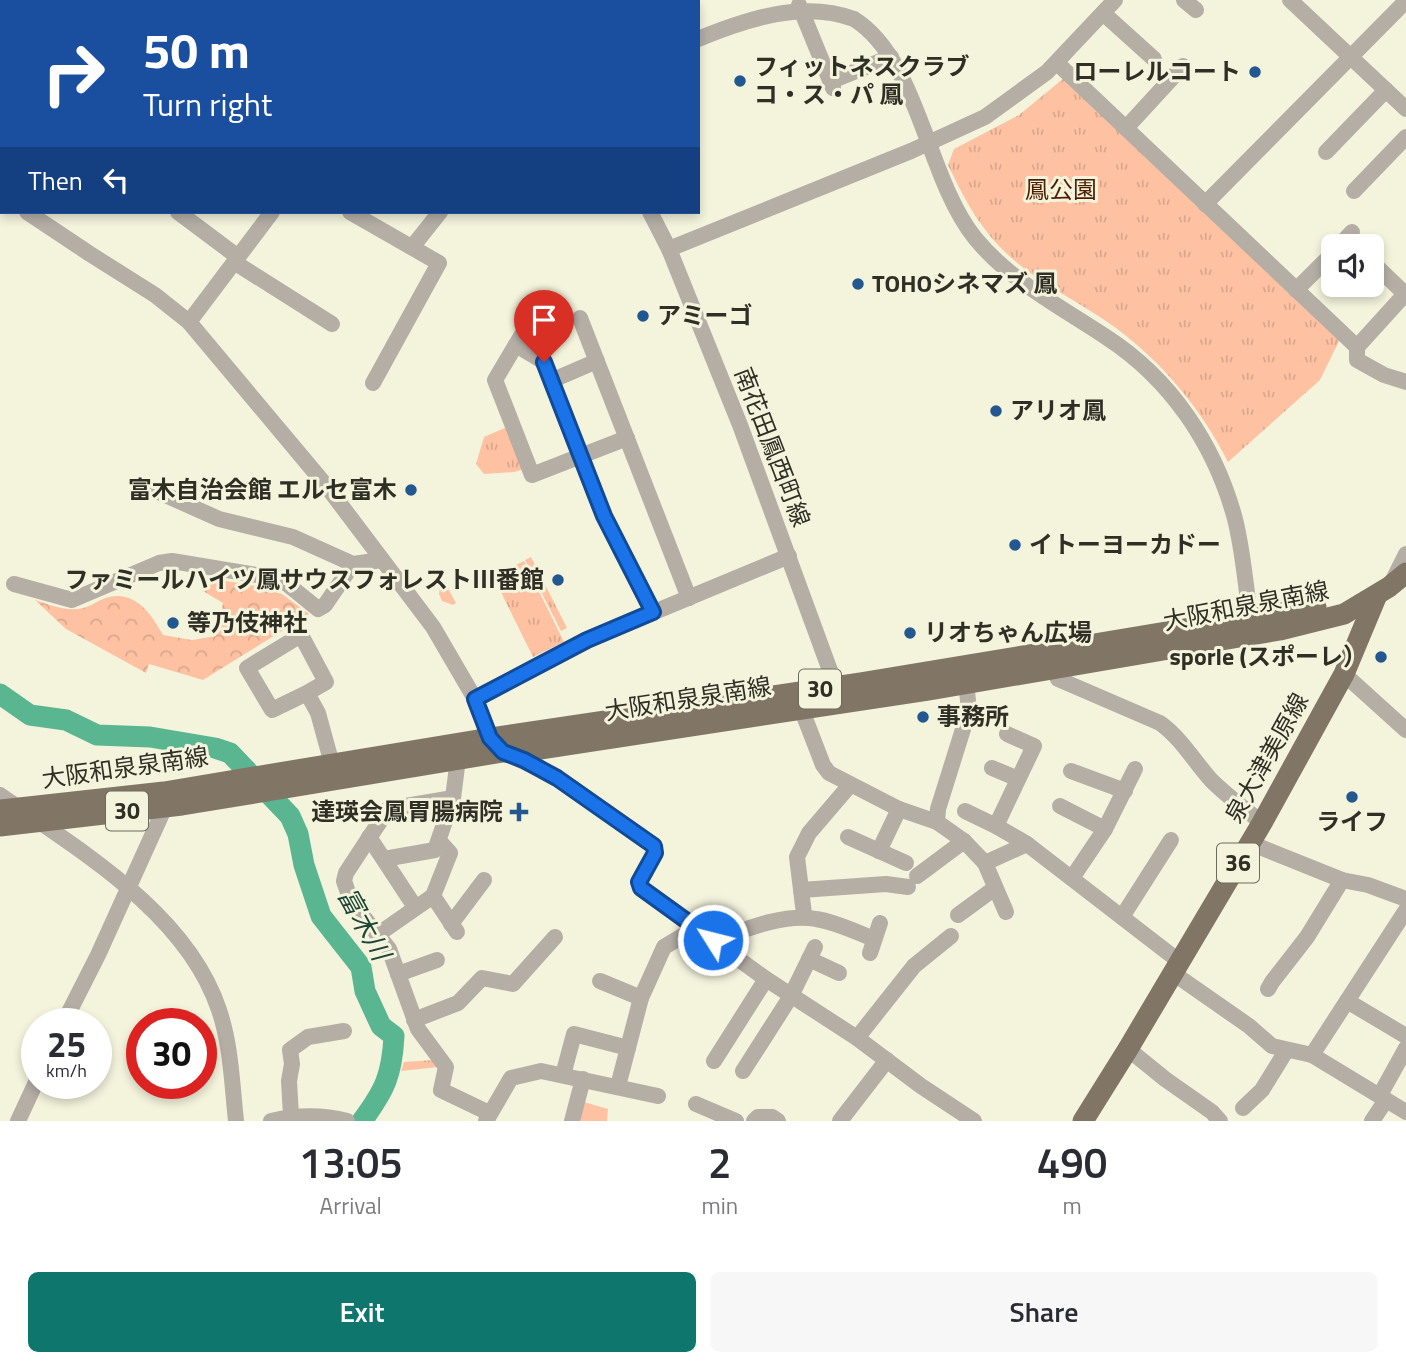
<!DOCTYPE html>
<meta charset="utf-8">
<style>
body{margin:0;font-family:"Titillium Web","Noto Sans JP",sans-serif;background:#f7f7f7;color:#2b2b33;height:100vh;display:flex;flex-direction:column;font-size:26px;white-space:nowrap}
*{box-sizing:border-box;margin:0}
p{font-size:23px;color:#7c7c81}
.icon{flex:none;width:38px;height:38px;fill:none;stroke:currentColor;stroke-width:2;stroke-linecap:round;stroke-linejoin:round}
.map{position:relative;height:1121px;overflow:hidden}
.sheet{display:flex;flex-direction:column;background:#fff;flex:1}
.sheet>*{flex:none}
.hud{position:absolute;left:0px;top:0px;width:700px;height:214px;box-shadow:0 4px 10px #0003;background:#1a4fa0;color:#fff;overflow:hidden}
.buttons{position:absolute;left:1321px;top:234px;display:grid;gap:14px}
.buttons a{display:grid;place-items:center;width:63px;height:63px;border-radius:10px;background:#fff;box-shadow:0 4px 10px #0003;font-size:35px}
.speed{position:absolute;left:21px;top:1008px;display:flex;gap:14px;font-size:35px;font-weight:700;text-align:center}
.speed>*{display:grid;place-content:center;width:91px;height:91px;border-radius:50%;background:#fff;box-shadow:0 4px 10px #0003;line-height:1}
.speed small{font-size:18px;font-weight:400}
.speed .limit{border:10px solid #d22;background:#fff;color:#111}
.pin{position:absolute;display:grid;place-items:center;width:60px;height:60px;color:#fff;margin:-72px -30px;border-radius:50% 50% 50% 0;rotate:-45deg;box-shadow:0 0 7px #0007}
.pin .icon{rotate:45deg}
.me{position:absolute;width:77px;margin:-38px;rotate:306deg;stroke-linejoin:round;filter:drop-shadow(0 0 5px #0008)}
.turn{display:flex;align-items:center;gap:24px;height:147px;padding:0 28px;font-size:32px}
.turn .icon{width:91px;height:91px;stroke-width:2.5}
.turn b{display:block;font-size:49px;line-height:60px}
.then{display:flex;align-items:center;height:66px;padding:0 28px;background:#0003;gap:14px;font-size:26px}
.eta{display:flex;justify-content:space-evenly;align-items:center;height:119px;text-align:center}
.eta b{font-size:42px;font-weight:600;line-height:49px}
.primary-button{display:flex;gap:14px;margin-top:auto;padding:14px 28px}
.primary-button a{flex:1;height:80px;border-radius:10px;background:#0f766e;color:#fff;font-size:28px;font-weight:600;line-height:80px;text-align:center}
.primary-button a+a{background:#f7f7f7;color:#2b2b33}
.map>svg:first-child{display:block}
</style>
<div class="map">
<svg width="1406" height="1121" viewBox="0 0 1406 1121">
<defs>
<pattern id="grass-tufts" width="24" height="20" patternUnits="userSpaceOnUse" patternTransform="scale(1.75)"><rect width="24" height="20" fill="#fec2a3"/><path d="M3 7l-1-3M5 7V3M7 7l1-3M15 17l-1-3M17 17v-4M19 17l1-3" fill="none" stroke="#daa78c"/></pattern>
<pattern id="forest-crowns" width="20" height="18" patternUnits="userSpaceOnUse" patternTransform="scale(1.75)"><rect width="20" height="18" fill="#fec2a3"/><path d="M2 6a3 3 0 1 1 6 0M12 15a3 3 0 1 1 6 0" fill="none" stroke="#daa78c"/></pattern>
</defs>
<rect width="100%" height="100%" fill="#f4f3dc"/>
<g fill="url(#grass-tufts)">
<path d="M1064,78L1340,339L1320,380L1228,462C1202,410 1163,363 1116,328C1078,300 1032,281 999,246C976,222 962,194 948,165L954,149L1019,115Z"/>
<path d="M507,427L524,469L514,472L484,474L476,464L484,437Z"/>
<path d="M531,557L567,628L561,631L525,560Z"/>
<path d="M524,561L564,642L533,657L493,576Z"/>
<path d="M445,583L456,603L453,605L442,601L439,594L440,586Z"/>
<path d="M434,1060L438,1067L401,1071L404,1062Z"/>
<path d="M584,1102L608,1109L607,1121H580Z"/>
</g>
<path fill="url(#forest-crowns)" d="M204,578L247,584L282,594L309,614L203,680L149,664L146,673L66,629L35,600C50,605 67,612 83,608C92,606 100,599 109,597C136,591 152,615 163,635L192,640L216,636L223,603L203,591Z"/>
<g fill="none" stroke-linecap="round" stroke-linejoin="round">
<path stroke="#59b690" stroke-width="21" d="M0,694L30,715L66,720L97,735L150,737L215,748L230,753L290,816L298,834L304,865L321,916L361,967L365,991L381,1026L394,1036C392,1075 385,1090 362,1121"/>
<g stroke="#b4aea5" stroke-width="16">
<path d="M48,0L50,2"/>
<path d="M193,0L196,2"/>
<path d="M412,0L415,2"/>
<path d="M478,0L480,2"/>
<path d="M518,0L519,2"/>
<path d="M538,0L539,2"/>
<path d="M557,0L558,2"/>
<path d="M1184,0L1196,10"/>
<path d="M1290,0L1406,109"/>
<path d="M348,2L349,0"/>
<path d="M799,5L833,88"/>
<path d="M1103,13L1154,59"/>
<path d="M698,39C747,19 803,0 854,19C919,60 926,177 975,238C1010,281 1061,307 1106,337C1171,379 1215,445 1235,519C1243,551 1246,586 1250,618"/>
<path d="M1057,63L1357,347V360L1384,375L1406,382"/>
<path d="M831,81L891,57"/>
<path d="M1126,128L1183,66"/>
<path d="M1326,152L1386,90"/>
<path d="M0,190L2,191"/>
<path d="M1354,191L1406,137"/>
<path d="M1205,204L1406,1"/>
<path d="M27,212L90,254L155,295L189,322L328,488L433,627L475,699L490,738L503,752L557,777L654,846L655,853L639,882L641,888L766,979L857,1038L921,1086L974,1121"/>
<path d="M178,212L238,257"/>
<path d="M350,212L439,263L373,383"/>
<path d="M650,212L669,249L740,425L839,695"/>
<path d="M413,246L440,212"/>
<path d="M1338,247L1352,232"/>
<path d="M669,249L911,151L985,117L1047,72L1115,0"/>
<path d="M234,262L332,324"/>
<path d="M1372,262L1405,294"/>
<path d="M1296,290L1334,252"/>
<path d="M580,318L689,598"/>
<path d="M530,321L495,380L532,475L627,438"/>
<path d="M189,322L272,212"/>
<path d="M516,345L544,362L604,515L653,612"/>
<path d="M1357,347L1406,293"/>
<path d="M553,380L597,361"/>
<path d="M152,489L219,519L293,537L353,564L382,560"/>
<path d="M1392,582L1406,554"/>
<path d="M14,584L72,600L159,563L172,561L281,579L318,609L325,605L353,564"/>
<path d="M1053,668L1058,679L1160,723C1181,738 1194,761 1211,780C1227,796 1245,809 1262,823"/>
<path d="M1344,674L1406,730"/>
<path d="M966,682L969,710L938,809L937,822L964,841L985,863L1027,844L1180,962"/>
<path d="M307,693L326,682L301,635L247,668L272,710L307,693L318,713L332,764"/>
<path d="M475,699L587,640L789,556"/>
<path d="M801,708L823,765L829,773L899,809L937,822"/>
<path d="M992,768L1018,779"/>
<path d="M1071,771L1125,791"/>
<path d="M0,795C79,850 187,913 219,1010C231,1045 232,1084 236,1121"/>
<path d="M453,798L388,809L346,873L344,881L351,901L389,949L418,1029L446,1067L441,1090L489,1113"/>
<path d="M1060,806L1105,829"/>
<path d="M965,811L996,826L1027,844"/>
<path d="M996,826L1034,746L1007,734"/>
<path d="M369,837L415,907"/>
<path d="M848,837L906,863"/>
<path d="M1250,843L1342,880L1368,885L1406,899"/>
<path d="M879,851L899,809"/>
<path d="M384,859L435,850L453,798L459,751"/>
<path d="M985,863L1006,912"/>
<path d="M917,876L964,841"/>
<path d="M1072,878L1105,829L1135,769"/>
<path d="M801,890L886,884L908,887"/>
<path d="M433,896L457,932"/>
<path d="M804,914L797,857L809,833L850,785"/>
<path d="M958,915L995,888"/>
<path d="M1122,917L1171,840"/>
<path d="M451,924L484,880"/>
<path d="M377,935L433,896L450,853L440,842"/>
<path d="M713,941C744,930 783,913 816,919C836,922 856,932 874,939"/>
<path d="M870,953L880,923"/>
<path d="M809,959L839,973"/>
<path d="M1173,973L1249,1026L1272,1046L1312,1055L1406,1112"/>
<path d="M398,974L437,960"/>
<path d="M600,981L641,998"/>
<path d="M1268,989L1272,982L1307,937L1342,880"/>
<path d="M1347,1001L1406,1036"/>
<path d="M414,1020L458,1003L482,978L513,984L555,937"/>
<path d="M63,1024L98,955L165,807V798"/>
<path d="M857,1038L914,966L951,936"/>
<path d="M1128,1049L1165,1079L1212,1112L1220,1121"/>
<path d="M1312,1055L1406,910"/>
<path d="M714,1061L766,979"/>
<path d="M743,1071L791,996L815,947"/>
<path d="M563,1075L574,1034L628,1048"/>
<path d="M618,1086L641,998L664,947L696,928"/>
<path d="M1380,1095L1406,1048"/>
<path d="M696,1104L736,1121"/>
<path d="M1243,1108L1262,1090L1286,1051"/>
<path d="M291,1116L289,1081L292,1064L290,1050L308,1037L344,1031"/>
<path d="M18,1121L37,1080"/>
<path d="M271,1121C296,1115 321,1114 347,1121"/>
<path d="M486,1121L511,1078L541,1071L658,1096"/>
<path d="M572,1121L583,1079"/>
<path d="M754,1121L758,1117H772L778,1121"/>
<path d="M840,1121L887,1060"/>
<path d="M1372,1121L1386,1100"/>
</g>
<g stroke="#817666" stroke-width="21">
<path d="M0,810L164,792L490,738L861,683L1316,607"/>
<path d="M0,826L182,805L503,752L540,749L928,690L1280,630L1344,614L1389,587L1406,573"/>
<path d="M1083,1121L1128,1049L1262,823L1344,674L1377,595"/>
</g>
</g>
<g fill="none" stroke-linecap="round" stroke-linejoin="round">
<g stroke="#114b97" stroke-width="18">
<path id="route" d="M544,362L604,516L653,612L587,640L475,699L490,738L503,752L524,760L557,778L654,846L655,853L639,882L641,888L713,940"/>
</g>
<use href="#route" stroke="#1a73e8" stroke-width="12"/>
</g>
<g fill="#225790" stroke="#f4f3dc" stroke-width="2.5">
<circle cx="1255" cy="72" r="7"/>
<circle cx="740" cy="81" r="7"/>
<circle cx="858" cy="284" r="7"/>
<circle cx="643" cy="316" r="7"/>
<circle cx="996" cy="411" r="7"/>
<circle cx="411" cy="490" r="7"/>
<circle cx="1015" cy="545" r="7"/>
<circle cx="558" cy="580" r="7"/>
<circle cx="173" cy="623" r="7"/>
<circle cx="910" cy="633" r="7"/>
<circle cx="1381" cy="657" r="7"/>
<circle cx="923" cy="717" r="7"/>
<circle cx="1352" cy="797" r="7"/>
<path d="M515.5 801.5h7v7h7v7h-7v7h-7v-7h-7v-7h7z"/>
</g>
<g text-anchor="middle" stroke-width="6" stroke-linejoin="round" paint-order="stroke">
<g fill="#f4f3dc" stroke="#6a6a5d" stroke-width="2">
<rect x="799" y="669.5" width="42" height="39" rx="5"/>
<rect x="106" y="791.5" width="42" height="39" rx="5"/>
<rect x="1217" y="843.5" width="42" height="39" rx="5"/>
</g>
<g font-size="23" font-weight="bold" fill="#2f2f26">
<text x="820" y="697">30</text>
<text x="127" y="819">30</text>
<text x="1238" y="871">36</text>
</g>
<g font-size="24" font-weight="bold" fill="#2f2f26" stroke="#f4f3dc" text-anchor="start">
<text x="754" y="75">フィットネスクラブ<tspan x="754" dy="28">コ・ス・パ 鳳</tspan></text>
<text x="1241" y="80" text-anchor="end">ローレルコート</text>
<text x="872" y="292">TOHOシネマズ 鳳</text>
<text x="657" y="324">アミーゴ</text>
<text x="1010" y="419">アリオ鳳</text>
<text x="397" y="498" text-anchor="end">富木自治会館 エルセ富木</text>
<text x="1029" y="553">イトーヨーカドー</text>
<text x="544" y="588" text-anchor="end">ファミールハイツ鳳サウスフォレストⅢ番館</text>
<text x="187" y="631">等乃伎神社</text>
<text x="924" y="641">リオちゃん広場</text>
<text x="1367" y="665" text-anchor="end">sporle (スポーレ）</text>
<text x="937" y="725">事務所</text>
<text x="503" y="820" text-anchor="end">達瑛会鳳胃腸病院</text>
<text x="1352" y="830" text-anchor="middle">ライフ</text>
</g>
<g font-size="24" fill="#4d1e01" stroke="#f4f3dc">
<text x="1061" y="198">鳳公園</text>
</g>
<g font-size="24" fill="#2f2f26" stroke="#f4f3dc">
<text transform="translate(772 447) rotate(69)" y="8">南花田鳳西町線</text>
<text transform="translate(1246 606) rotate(-11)" y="8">大阪和泉泉南線</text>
<text transform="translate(688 699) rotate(-9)" y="8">大阪和泉泉南線</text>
<text transform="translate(1267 758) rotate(-61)" y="8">泉大津美原線</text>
<text transform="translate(125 768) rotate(-8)" y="8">大阪和泉泉南線</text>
</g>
<g font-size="26" font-style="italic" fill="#1e4636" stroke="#f4f3dc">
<text transform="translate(364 924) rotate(61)" y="9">富木川</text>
</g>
</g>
</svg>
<div class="buttons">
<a><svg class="icon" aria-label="sound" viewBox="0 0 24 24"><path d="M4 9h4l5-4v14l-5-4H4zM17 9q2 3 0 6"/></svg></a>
</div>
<div class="speed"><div>25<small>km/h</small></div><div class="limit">30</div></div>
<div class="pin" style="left:544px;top:362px;background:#d93025"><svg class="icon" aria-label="arrive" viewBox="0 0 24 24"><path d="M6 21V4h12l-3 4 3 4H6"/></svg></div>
<svg class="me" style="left:713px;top:940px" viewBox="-20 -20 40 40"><circle r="17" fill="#1a73e8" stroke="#fff" stroke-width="3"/><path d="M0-11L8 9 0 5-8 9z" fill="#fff"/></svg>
<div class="hud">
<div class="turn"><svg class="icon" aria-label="right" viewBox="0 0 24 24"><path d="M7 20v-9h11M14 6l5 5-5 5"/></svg><div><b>50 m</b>Turn right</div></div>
<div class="then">Then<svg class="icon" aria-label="left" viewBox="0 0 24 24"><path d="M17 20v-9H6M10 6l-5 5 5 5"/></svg></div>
</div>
</div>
<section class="sheet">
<div class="eta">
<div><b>13:05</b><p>Arrival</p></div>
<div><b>2</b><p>min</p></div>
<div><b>490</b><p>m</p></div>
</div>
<div class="primary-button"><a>Exit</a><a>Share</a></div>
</section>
